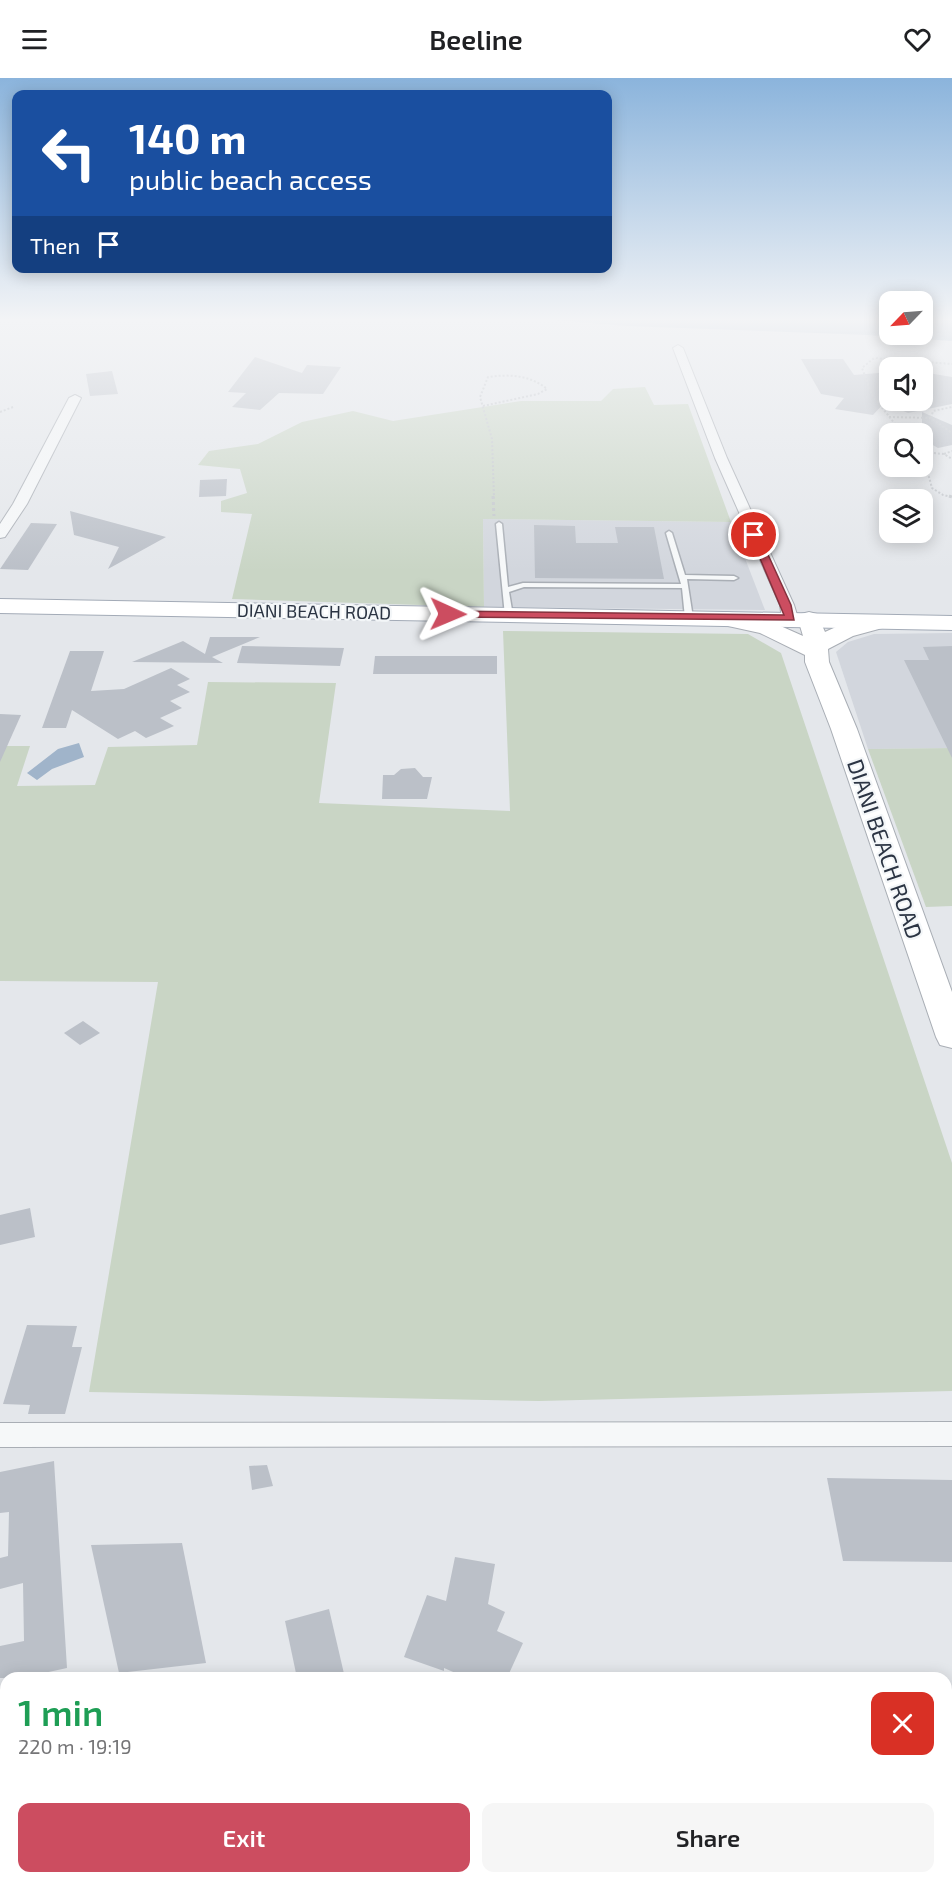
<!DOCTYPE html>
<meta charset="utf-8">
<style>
body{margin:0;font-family:"Exo 2",sans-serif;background:#f6f6f6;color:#202124;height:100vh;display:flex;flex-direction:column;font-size:22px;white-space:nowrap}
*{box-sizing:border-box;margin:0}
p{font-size:20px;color:#757577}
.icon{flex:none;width:33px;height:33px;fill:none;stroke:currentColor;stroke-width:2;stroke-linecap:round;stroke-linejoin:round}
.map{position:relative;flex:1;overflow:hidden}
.details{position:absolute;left:0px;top:1594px;width:952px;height:212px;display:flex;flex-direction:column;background:#fff;border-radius:18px 18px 0 0;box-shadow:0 3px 15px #0003}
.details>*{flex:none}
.guide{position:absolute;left:12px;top:12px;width:600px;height:183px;border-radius:12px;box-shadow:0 3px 15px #0003;background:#1a4fa0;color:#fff;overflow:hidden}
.needle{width:39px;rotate:245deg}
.fabs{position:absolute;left:879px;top:213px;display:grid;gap:12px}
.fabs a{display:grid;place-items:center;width:54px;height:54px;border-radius:12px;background:#fff;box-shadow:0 3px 15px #0003;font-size:30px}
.pin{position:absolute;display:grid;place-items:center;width:51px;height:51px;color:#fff;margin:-26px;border:3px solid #fff;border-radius:50%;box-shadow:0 2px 6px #0007}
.me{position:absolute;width:66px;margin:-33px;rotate:91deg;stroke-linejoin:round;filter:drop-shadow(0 0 4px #0008)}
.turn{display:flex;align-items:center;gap:21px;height:126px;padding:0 18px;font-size:27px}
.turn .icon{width:78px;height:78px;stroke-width:2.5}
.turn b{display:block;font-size:42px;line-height:51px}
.then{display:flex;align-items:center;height:57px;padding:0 18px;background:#0003;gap:12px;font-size:22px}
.round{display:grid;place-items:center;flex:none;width:63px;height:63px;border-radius:12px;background:#f6f6f6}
.overview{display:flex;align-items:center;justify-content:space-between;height:102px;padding:0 18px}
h1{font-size:36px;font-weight:600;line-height:45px;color:#1e9e55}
.cta{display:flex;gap:12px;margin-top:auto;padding:12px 18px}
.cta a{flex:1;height:69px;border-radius:12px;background:#cc4d60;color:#fff;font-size:24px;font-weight:600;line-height:69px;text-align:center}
.cta a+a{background:#f6f6f6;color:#202124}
header{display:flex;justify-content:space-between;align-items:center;height:78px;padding:0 18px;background:#fff;font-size:27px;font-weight:600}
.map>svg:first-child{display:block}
</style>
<header><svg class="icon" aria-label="menu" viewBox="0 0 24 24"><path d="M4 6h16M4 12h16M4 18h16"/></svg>Beeline<svg class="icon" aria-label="heart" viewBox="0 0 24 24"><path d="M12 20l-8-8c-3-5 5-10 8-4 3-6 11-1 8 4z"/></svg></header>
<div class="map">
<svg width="952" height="1805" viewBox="0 0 952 1805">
<rect width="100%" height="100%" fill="#e4e7eb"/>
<g fill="#d2d6dd">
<path d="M483,441L731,444L765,532L484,529Z"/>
<path d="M952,555V670L868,671L836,574L848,564L874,556Z"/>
</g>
<g fill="#c9d5c5">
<path d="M645,309L654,327L688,326L731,444L483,441L484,529L232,521L252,436L221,434V423L247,415L240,391L198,387L209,373L258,366L302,344L353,333L393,343L521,323H601L613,311Z"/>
<path d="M503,553L748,556L781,575L952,1085V1313L539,1323L89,1314L158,904L0,903V668H30L17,708L95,707L108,669L197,667L208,604L336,605L319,725L510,733Z"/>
<path d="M952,670V828L926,829L868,671Z"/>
</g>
<g fill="#a0b4ca">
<path d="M531,240H889L890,256H922L923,240H952V263L868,257L627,248Z"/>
<path d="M79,665L84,679L52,691L37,702L27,695L58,671Z"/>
</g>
<g fill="#bbc0c8">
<path d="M255,279L302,295L307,287L341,289L323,316L279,315L260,332L232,329L246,315L228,314Z"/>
<path d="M801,281H843L854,297L890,294V322H922V301L928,295L952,299V326L908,335L884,325L873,337L835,331L844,320L821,316Z"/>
<path d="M112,293L118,316L90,318L86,296Z"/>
<path d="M922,334L952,347V367L938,370L922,361Z"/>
<path d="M227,401L226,418L199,419L200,402Z"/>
<path d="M70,433L166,459L108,491L119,469L74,457Z"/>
<path d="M31,445L57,446L28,492L0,491Z"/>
<path d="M534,447L575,448L576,465H618L615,449H654L664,501L535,500Z"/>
<path d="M210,559H260L212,579L223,585L132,584L183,563L205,576Z"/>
<path d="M242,568L344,570L340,588L237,585Z"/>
<path d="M952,568V680L904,582H929L923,569Z"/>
<path d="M70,573H104L91,613L124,611L171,590L190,601L177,607L190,614L170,623L182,630L160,640L174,648L146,660L135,653L118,661L72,632L66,650H42Z"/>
<path d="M375,578H497V596H373Z"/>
<path d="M0,636L21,637L0,684Z"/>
<path d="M415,690L423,699H432L427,721H382L383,697H394L401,691Z"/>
<path d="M83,943L100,955L80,967L64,955Z"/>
<path d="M30,1130L35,1159L0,1167V1137Z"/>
<path d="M27,1247L77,1248L72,1269H82L65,1336H28L30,1327L3,1326Z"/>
<path d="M54,1383L67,1590L21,1600H0V1568L24,1563L23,1505L0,1511V1480L8,1478L9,1434L0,1435V1394Z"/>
<path d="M267,1387L273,1408L252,1412L249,1388Z"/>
<path d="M827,1400L952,1402V1484L843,1483Z"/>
<path d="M182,1465L206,1585L119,1595L91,1467Z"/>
<path d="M455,1479L495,1486L488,1526L505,1534L497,1553L523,1565L507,1600H467L444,1590V1593L404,1579L427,1517L446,1523Z"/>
<path d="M329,1531L345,1600H297L285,1543Z"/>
</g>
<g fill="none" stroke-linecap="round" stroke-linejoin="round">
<g stroke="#a9aeb5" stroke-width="3">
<path id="service" d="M499,444L502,446L508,509L523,505L681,506L666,455L669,453L672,455L685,497L734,498L738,500L734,502L687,501L693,540L689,542L685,540L682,510L524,509L509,514L513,538L509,540L505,538L496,446Z"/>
</g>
<g stroke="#a9aeb5" stroke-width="2">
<g id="minor">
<path d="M678,267L683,270L727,380L794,527L798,540L795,543L790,545L782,540L780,527L715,380L673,270Z"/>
<path d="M75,317L81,320L27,426L5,459L0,460V446L13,426L69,320Z"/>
<path d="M952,1344V1368L0,1369V1345Z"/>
</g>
</g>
<g stroke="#a9aeb5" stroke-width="2">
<path id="secondary" d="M727,534L767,542L803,558L798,541L801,536L809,534L817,536L825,554C841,546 868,535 886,539L889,544L886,549L853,558L828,571L829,584L857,651L952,914V970L940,967L936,959L831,651L805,584V577L760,555L719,546L716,541L719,536Z"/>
</g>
<g stroke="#a3abb7" stroke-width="2">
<path id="primary" d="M0,521L952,538V552L0,535Z"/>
</g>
<g stroke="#c1c5ca" stroke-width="2" stroke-dasharray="2 2" stroke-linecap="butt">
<path d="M483,328L538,316L547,311C530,297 509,296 488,299L480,319L492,361L494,420"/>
<path d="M0,334L13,329"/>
<path d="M889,339L931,340L952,355"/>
<path d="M931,340L933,333L952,329"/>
<path d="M903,356L872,317L862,290L874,280L952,286"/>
<path d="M922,374L944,376L952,381"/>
<path d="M944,376L952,373"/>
<path d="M922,379V387"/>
<path d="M922,388L929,399L932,410L943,417L952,419"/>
</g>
<g stroke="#c1c5ca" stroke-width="3" stroke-dasharray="3 3" stroke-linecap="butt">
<path d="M493,418L494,438"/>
<path d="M949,418L952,419"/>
</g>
<use href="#service" fill="#f6f8f9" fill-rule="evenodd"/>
<use href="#minor" fill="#f6f8f9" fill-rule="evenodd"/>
<use href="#secondary" fill="#fff" fill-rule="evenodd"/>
<use href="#primary" fill="#fff" fill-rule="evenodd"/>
</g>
<linearGradient id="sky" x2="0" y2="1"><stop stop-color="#8bb4dc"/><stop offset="0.49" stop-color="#f3f4f6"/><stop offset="1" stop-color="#f3f4f6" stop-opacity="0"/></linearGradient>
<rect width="952" height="493" fill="url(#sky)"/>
<path fill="#cc4d60" stroke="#85323e" stroke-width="1.5" d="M751,455L759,457L791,527L794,542L448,539L443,536L448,533L784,537L750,457Z"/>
<g text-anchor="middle" stroke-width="4.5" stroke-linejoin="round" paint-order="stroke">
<g font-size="18" fill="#2b3443" stroke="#f3f6f8">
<text transform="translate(314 534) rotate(1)" y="6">DIANI BEACH ROAD</text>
</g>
<g font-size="22" fill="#2b3443" stroke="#f3f6f8">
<text transform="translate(885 771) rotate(71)" y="8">DIANI BEACH ROAD</text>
</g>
</g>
</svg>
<div class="fabs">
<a><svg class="needle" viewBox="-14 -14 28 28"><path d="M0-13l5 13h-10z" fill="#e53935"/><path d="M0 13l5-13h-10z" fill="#757577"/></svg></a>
<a><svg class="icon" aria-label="sound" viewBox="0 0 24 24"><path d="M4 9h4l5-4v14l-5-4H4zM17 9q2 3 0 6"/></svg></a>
<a><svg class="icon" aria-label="search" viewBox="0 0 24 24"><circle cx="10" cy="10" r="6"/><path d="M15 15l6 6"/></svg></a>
<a><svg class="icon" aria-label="layers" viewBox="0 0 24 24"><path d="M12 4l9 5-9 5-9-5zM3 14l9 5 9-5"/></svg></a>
</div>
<div class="pin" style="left:754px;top:457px;background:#d93025"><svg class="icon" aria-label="arrive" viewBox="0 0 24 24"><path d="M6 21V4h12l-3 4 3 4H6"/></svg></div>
<svg class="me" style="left:448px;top:536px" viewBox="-20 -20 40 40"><path d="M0-17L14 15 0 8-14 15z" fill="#cc4d60" stroke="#fff" stroke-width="4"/></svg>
<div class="guide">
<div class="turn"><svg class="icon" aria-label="left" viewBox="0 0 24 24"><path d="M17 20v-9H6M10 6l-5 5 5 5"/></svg><div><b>140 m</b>public beach access</div></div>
<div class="then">Then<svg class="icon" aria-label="arrive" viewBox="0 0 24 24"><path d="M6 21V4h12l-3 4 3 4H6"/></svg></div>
</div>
<section class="details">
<div class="overview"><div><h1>1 min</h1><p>220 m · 19:19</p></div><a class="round" style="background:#d93025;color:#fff"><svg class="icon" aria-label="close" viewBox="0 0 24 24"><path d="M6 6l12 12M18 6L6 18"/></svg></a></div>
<div class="cta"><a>Exit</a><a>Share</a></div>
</section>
</div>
